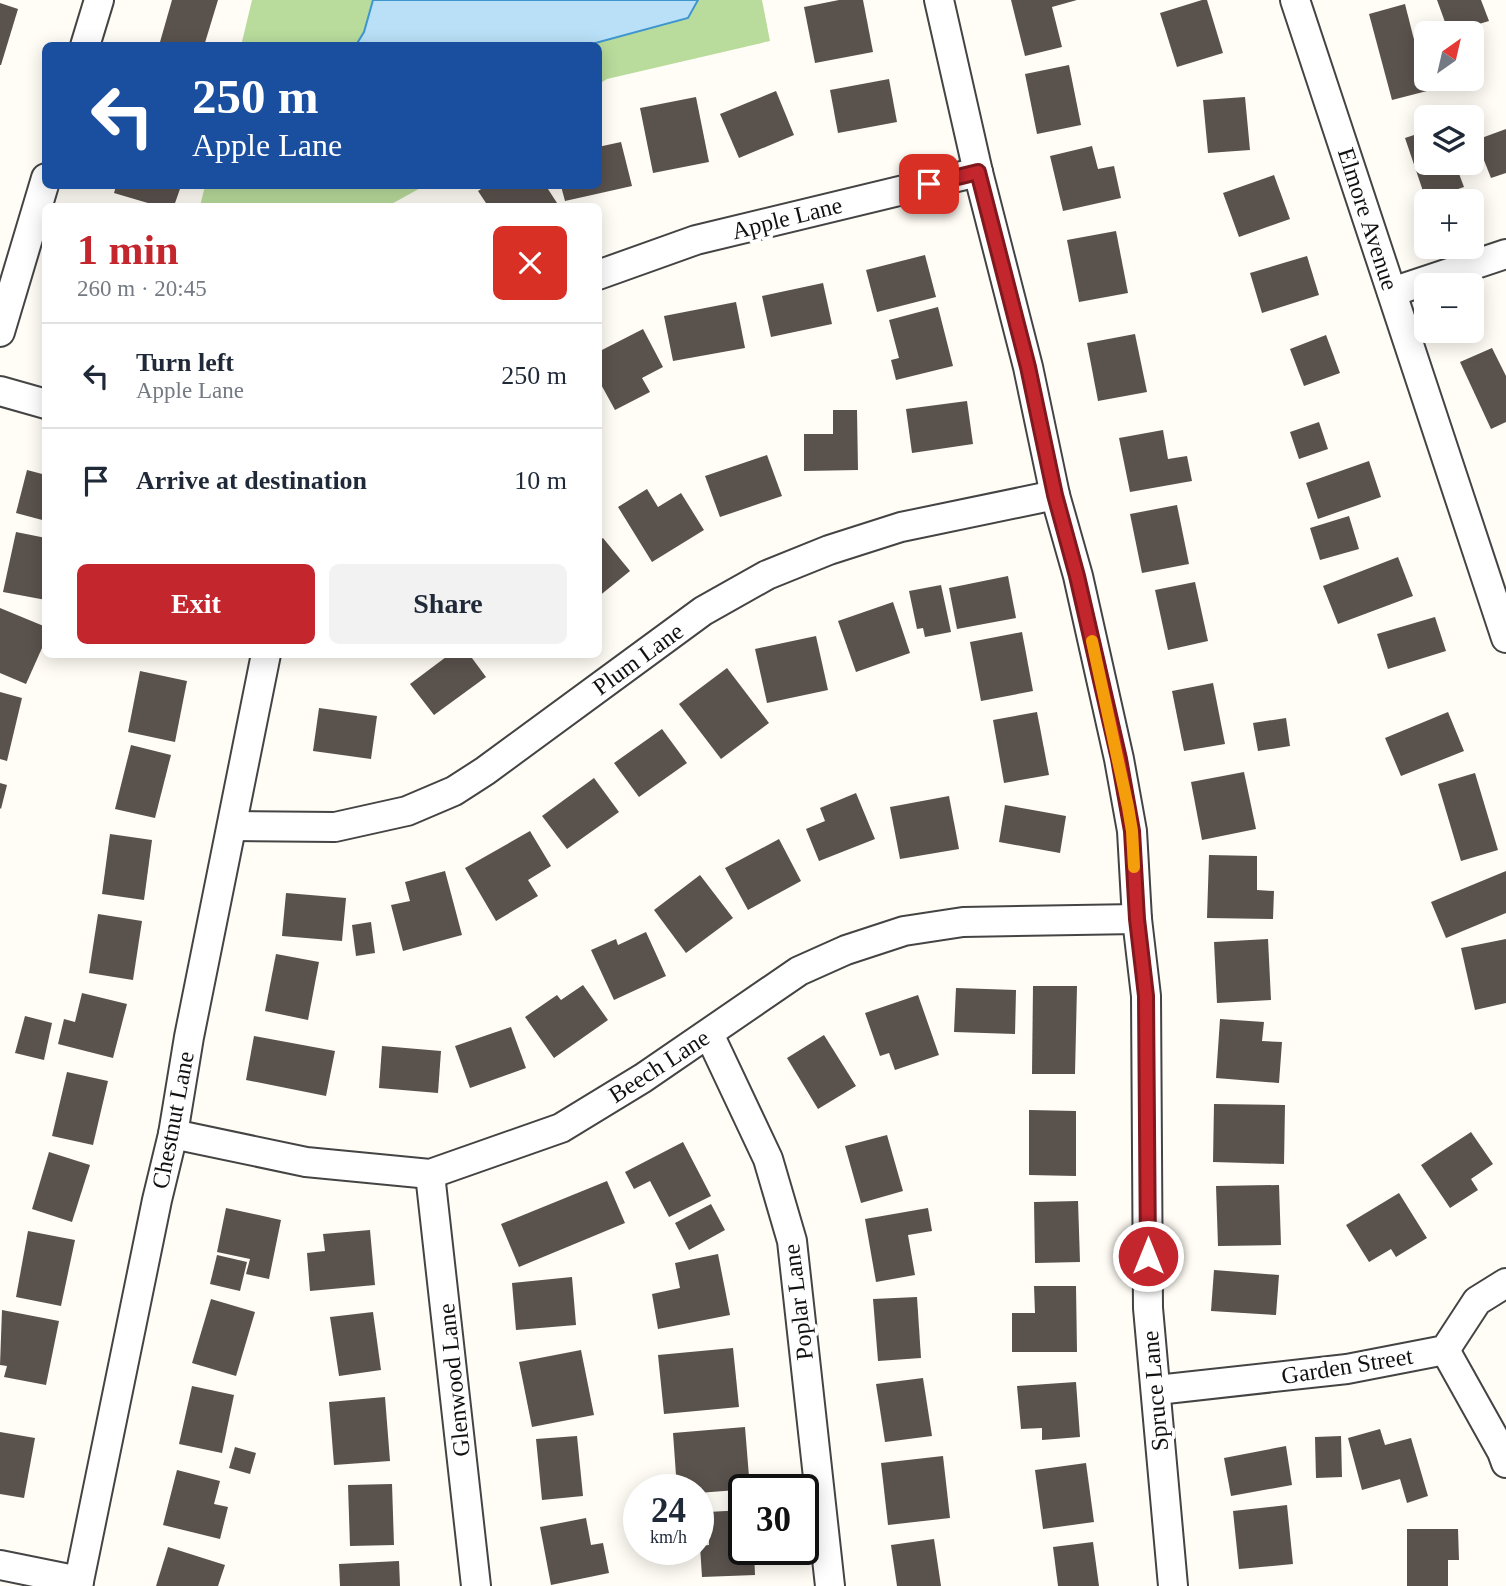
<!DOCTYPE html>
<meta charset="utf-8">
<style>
body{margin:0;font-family:"Times New Roman",serif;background:#f2f2f3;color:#1f2937;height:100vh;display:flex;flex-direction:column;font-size:26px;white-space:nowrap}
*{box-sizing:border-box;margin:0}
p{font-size:23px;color:#747a83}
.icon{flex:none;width:38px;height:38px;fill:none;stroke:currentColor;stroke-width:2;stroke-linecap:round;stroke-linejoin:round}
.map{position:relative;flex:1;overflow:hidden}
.panel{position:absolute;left:42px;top:203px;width:560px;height:455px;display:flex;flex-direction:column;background:#fff;border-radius:10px;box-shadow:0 4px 18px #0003}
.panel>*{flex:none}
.top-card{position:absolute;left:42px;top:42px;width:560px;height:147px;border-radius:10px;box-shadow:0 4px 18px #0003;background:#1a4fa0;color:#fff;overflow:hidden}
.needle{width:46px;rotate:34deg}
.tools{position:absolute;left:1414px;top:21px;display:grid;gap:14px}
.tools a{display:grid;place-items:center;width:70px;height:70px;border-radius:10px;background:#fff;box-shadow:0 4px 18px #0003;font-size:35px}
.speed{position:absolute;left:623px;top:1474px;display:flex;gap:14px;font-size:35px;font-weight:700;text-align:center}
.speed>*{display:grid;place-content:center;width:91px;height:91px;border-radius:50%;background:#fff;box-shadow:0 4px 18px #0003;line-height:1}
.speed small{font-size:18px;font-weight:400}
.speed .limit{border:4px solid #111;border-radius:10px;background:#fff;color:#111}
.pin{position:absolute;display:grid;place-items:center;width:60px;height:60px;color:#fff;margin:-30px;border-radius:14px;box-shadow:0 4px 10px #0006}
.me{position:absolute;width:77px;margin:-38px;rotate:0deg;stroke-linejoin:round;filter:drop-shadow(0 0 5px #0008)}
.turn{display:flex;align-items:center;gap:24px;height:147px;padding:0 35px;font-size:32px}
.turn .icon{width:91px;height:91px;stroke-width:2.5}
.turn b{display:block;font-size:49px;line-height:60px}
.round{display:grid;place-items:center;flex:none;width:74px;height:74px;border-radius:10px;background:#f2f2f3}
.headline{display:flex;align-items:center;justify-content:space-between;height:119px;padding:0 35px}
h1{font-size:42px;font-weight:600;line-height:52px;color:#c4262e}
.button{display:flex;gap:14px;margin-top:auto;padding:14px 35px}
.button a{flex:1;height:80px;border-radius:10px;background:#c4262e;color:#fff;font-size:28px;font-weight:600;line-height:80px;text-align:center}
.button a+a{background:#f2f2f3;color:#1f2937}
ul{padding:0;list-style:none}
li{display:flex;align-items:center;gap:21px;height:105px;padding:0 35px;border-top:2px solid #e0e1e3}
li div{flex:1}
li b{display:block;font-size:26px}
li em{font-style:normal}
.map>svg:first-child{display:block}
</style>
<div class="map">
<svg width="1506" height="1586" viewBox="0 0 1506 1586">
<rect width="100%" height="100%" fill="#fffdf5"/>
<g fill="#b9dc9c">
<path d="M252,0H762L770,41L607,79L599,84L598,46H241Z"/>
<path d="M205,186H424L388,206H200Z"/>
</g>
<path fill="#b9e0f7" stroke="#3f96cf" stroke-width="2" d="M373,0H698L688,18L588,45H356L364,32Z"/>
<g fill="#5a524d">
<path d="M172,0H218L204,46H173L160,42Z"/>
<path d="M839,0H863L873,52L815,63L804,7Z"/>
<path d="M1011,0H1077L1052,7L1062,47L1025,56Z"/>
<path d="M1202,0H1207L1223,53L1177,67L1160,13Z"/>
<path d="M1437,0H1481L1489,21L1449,33Z"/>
<path d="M0,3L18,9L1,65H0Z"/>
<path d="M1405,4L1427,91L1392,100L1369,14Z"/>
<path d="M1069,65L1081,125L1037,134L1025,74Z"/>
<path d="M889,79L897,122L838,133L830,90Z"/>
<path d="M776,91L794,135L739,158L720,114Z"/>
<path d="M696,97L709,162L653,173L640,108Z"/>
<path d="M1245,97L1250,150L1208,153L1203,100Z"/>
<path d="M1506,129V173L1491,178L1476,140Z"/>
<path d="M1426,131V163H1455L1464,187L1426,200L1405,138Z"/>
<path d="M621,142L632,186L565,201L561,186H598V147Z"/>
<path d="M1092,146L1098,169L1114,166L1121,198L1063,211L1050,156Z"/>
<path d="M1274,175L1290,219L1239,237L1223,193Z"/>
<path d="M116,186H181L174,206H158L114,193Z"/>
<path d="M486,186H546L559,206H488L478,191Z"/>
<path d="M1116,231L1128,293L1079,302L1067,240Z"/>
<path d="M925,255L936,297L877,312L866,270Z"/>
<path d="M1307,256L1319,295L1262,313L1250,273Z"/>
<path d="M823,283L832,324L771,337L762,296Z"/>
<path d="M736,302L745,348L673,361L664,316Z"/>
<path d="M938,307L953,366L896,380L891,360L899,358L889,320Z"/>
<path d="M643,329L663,367L642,378L650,392L615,410L598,379V352Z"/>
<path d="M1135,334L1147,392L1098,401L1087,343Z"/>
<path d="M1326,335L1340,373L1304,386L1290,349Z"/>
<path d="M1492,348L1506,376V422L1491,429L1460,362Z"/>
<path d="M967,401L973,444L912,453L906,409Z"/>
<path d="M833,410H857L858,470L804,471V434H833Z"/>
<path d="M1319,422L1328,449L1299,459L1290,432Z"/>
<path d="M1163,430L1168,459L1187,456L1192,481L1130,492L1119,438Z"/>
<path d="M767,455L782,496L720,517L705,476Z"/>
<path d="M1369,461L1381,497L1318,519L1306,483Z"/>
<path d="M27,470L46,475V521L16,513Z"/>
<path d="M647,489L658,507L681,493L704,530L652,562L618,507Z"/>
<path d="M1177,505L1189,564L1142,573L1130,514Z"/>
<path d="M1349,516L1359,549L1320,560L1310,528Z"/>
<path d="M16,532L46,538V600L3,592Z"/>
<path d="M603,538L630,571L598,597V542Z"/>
<path d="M1398,557L1413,596L1338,624L1323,586Z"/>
<path d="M1008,576L1016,618L957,629L949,588Z"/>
<path d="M1195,582L1208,641L1168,650L1155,590Z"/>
<path d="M941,585L951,632L925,637L923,628L917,629L909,591Z"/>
<path d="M893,602L910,653L856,672L838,621Z"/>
<path d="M0,608L46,627V639L26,684L0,673Z"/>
<path d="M1435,617L1446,651L1388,669L1377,634Z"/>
<path d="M1022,632L1033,691L981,701L970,642Z"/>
<path d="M816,636L828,690L767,703L755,649Z"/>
<path d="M450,654H469L486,677L434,715L410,684Z"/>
<path d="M727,668L769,723L721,759L679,704Z"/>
<path d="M140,671L187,681L175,742L128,732Z"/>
<path d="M1213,683L1225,744L1184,751L1172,691Z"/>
<path d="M0,692L22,698L7,761L0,759Z"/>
<path d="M319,708L377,716L371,759L313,751Z"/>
<path d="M1037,712L1049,775L1004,783L993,720Z"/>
<path d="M1448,712L1464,751L1401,776L1385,738Z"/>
<path d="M1286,718L1290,746L1258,751L1253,723Z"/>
<path d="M662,729L687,763L639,797L614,763Z"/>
<path d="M131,745L171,755L155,818L115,809Z"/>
<path d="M1244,772L1256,829L1202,840L1191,782Z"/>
<path d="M1475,773L1498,850L1461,861L1438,784Z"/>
<path d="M594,778L619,812L567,849L542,816Z"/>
<path d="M0,783L7,785L1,809L0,808Z"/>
<path d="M856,793L875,839L819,861L806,829L825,821L820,808Z"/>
<path d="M949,796L959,849L900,859L890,807Z"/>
<path d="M1005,805L1066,816L1060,853L999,842Z"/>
<path d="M530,831L551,866L528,880L538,896L496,921L465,868Z"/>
<path d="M110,834L152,840L144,900L102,894Z"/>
<path d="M779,839L801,881L748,910L725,868Z"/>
<path d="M1209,855L1257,856V890L1274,891L1273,919L1207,918Z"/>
<path d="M445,871L462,935L403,951L391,905L410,901L405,882Z"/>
<path d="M1506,871V913L1446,938L1431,902Z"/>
<path d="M700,875L733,918L686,953L654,910Z"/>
<path d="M286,893L346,898L342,941L282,936Z"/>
<path d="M98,914L142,921L133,980L89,973Z"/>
<path d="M371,922L375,953L356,956L352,925Z"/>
<path d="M646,932L666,976L614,1000L591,950L616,939L618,945Z"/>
<path d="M1268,939L1271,1000L1217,1003L1214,942Z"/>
<path d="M1506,939V1003L1475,1010L1461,948Z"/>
<path d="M276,954L319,962L308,1020L265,1011Z"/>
<path d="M583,985L608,1020L554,1058L525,1017L557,995L561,1000Z"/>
<path d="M1033,986H1077L1075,1074H1032Z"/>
<path d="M956,988L1016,990L1015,1034L954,1032Z"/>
<path d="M82,993L127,1004L113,1058L58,1044L64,1019L75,1022Z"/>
<path d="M918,995L939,1055L895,1070L889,1053L880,1056L865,1013Z"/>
<path d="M25,1016L52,1023L44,1060L15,1053Z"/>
<path d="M1220,1019L1264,1022L1262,1041L1282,1042L1279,1083L1216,1078Z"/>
<path d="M511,1027L526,1068L470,1088L455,1046Z"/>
<path d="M824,1035L856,1086L818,1109L787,1058Z"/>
<path d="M254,1036L335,1051L326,1096L246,1080Z"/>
<path d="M382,1046L441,1051L438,1093L379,1088Z"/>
<path d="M67,1072L108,1081L93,1145L52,1136Z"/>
<path d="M1214,1104L1285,1105L1284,1164L1213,1162Z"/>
<path d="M1029,1110L1076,1111V1176L1029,1175Z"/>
<path d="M1471,1132L1493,1164L1471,1179L1478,1190L1450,1208L1421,1165Z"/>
<path d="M887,1135L903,1191L861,1203L845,1146Z"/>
<path d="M683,1142L711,1196L669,1217L650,1181L634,1189L625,1172Z"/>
<path d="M49,1152L90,1165L72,1222L32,1209Z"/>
<path d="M607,1181L625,1223L519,1267L501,1224Z"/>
<path d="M1279,1185L1281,1245L1218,1246L1216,1186Z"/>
<path d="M1399,1193L1427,1238L1396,1257L1391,1249L1369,1262L1346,1225Z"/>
<path d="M1078,1201L1080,1262L1035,1263L1034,1202Z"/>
<path d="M711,1204L725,1230L689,1250L675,1223Z"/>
<path d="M226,1208L281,1220L269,1279L246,1274L250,1259L217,1252Z"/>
<path d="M928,1208L932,1231L908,1235L915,1275L876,1282L865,1219Z"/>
<path d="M370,1230L375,1285L310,1291L307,1253L325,1251L323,1234Z"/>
<path d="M28,1231L75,1240L61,1306L16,1297Z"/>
<path d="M718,1254L730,1315L658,1329L652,1294L680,1288L675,1263Z"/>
<path d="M217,1255L247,1262L240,1291L210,1284Z"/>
<path d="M1214,1270L1279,1275L1276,1315L1211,1311Z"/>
<path d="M572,1277L576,1325L516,1330L512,1283Z"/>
<path d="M1034,1286H1076L1077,1352H1012V1313H1035Z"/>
<path d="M917,1297L921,1358L878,1361L873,1299Z"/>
<path d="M211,1299L255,1312L236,1376L192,1363Z"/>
<path d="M2,1310L59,1321L46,1385L4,1377L7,1366L0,1365Z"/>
<path d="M373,1312L381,1370L339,1376L330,1317Z"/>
<path d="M733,1348L739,1407L664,1414L658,1355Z"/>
<path d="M581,1350L594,1415L532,1427L519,1362Z"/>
<path d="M923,1378L932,1436L885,1442L876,1384Z"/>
<path d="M1076,1382L1080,1437L1042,1440V1428L1021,1429L1017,1386Z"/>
<path d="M192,1386L234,1395L222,1453L179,1444Z"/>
<path d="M385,1397L390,1461L334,1465L329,1402Z"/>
<path d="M745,1427L750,1489L698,1493V1489H677L673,1433Z"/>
<path d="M1380,1429L1385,1445L1411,1438L1428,1496L1407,1503L1400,1479L1362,1490L1348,1438Z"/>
<path d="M0,1432L35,1438L24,1498L0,1494Z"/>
<path d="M577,1436L583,1496L542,1500L536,1439Z"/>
<path d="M1341,1436L1342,1477L1316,1478L1315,1437Z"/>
<path d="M1286,1446L1292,1485L1231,1496L1224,1458Z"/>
<path d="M235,1447L256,1453L250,1474L229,1468Z"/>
<path d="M943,1456L950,1518L888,1525L881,1463Z"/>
<path d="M1086,1463L1094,1522L1043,1529L1035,1470Z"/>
<path d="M177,1470L220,1481L214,1504L228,1507L220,1539L163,1525Z"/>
<path d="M392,1484L394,1545L350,1546L348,1485Z"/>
<path d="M1287,1505L1293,1564L1239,1569L1233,1511Z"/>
<path d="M744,1510V1549H754L755,1575L702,1577L700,1546L709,1545L708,1512Z"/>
<path d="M586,1518L591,1545L603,1543L609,1573L551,1585L540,1527Z"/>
<path d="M1407,1529H1458L1459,1560H1448V1586H1407Z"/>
<path d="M934,1539L941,1586H897L891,1545Z"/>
<path d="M1093,1542L1099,1586H1058L1053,1547Z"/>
<path d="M168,1547L225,1565L218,1586H156Z"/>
<path d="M399,1561L400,1586H340L339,1564Z"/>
</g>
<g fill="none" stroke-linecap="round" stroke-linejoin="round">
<g stroke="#444" stroke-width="32">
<g id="minor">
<path d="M939,0L978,172L1028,367L1055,495L1078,576L1119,759L1132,831L1137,919L1146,996L1148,1308L1173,1586"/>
<path d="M1295,0L1506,638"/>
<path d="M85,46L99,0"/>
<path d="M598,275L696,240L978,172"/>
<path d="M1392,292L1506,254"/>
<path d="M0,332L46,178"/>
<path d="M0,391L46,404"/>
<path d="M233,826L335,827L407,811L454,791L485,771L703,611L767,575L829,550L901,527L1055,495"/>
<path d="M709,1034L768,1159L792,1241L830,1586"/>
<path d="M173,1134L306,1162L430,1174L561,1128L643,1078L799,971L846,950L904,931L963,922L1137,919"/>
<path d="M430,1174L476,1586"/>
<path d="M1445,1350L1502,1452L1506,1463"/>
<path d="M1157,1390L1347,1369L1445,1350L1477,1301L1506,1283"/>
<path d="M0,1565L79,1581"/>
<path d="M78,1586L157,1200L173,1134L189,1037L266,654"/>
</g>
</g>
<use href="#minor" stroke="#fff" stroke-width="28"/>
</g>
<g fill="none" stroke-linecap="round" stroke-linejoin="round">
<g stroke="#7f191e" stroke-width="18">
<path id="route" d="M929,184L978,172L1028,367L1055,495L1077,576L1119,759L1132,831L1137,919L1146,996L1148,1256"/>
</g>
<use href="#route" stroke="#c4262e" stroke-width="12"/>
<path stroke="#f59e0b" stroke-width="12" d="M1092,641L1128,807L1132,831L1134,867"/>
</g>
<g text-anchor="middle" stroke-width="7" stroke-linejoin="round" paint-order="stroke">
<g font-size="24" fill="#111" stroke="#fff">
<text transform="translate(787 218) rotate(-14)" y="8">Apple Lane</text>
<text transform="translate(1368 219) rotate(72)" y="8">Elmore Avenue</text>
<text transform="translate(638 659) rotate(-36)" y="8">Plum Lane</text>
<text transform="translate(659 1066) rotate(-33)" y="8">Beech Lane</text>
<text transform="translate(173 1120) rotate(-79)" y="8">Chestnut Lane</text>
<text transform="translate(798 1302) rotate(-97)" y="8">Poplar Lane</text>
<text transform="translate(1347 1366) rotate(-9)" y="8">Garden Street</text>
<text transform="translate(454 1380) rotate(-96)" y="8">Glenwood Lane</text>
<text transform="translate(1155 1391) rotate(-95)" y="8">Spruce Lane</text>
</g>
</g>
</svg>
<div class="tools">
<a><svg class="needle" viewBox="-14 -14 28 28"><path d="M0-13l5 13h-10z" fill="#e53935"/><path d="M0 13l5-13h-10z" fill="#747a83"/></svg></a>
<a><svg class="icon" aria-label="layers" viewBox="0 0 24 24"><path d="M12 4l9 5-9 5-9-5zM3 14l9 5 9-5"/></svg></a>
<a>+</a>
<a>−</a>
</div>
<div class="speed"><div>24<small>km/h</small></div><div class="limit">30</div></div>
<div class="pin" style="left:929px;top:184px;background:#d93025"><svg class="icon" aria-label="arrive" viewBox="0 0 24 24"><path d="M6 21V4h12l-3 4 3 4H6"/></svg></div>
<svg class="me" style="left:1148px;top:1256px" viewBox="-20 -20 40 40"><circle r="17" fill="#c4262e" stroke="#fff" stroke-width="3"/><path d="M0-11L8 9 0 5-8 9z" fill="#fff"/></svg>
<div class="top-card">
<div class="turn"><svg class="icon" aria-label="left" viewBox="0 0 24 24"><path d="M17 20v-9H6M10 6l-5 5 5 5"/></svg><div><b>250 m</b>Apple Lane</div></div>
</div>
<section class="panel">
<div class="headline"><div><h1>1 min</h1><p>260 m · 20:45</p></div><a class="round" style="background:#d93025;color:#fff"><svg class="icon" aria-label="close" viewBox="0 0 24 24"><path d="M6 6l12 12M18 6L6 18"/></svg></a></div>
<ul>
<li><svg class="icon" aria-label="left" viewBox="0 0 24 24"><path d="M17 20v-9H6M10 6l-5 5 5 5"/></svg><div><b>Turn left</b><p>Apple Lane</p></div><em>250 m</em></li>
<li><svg class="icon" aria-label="arrive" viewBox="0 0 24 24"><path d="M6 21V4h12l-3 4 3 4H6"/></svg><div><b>Arrive at destination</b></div><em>10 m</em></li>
</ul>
<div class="button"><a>Exit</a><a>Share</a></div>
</section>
</div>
